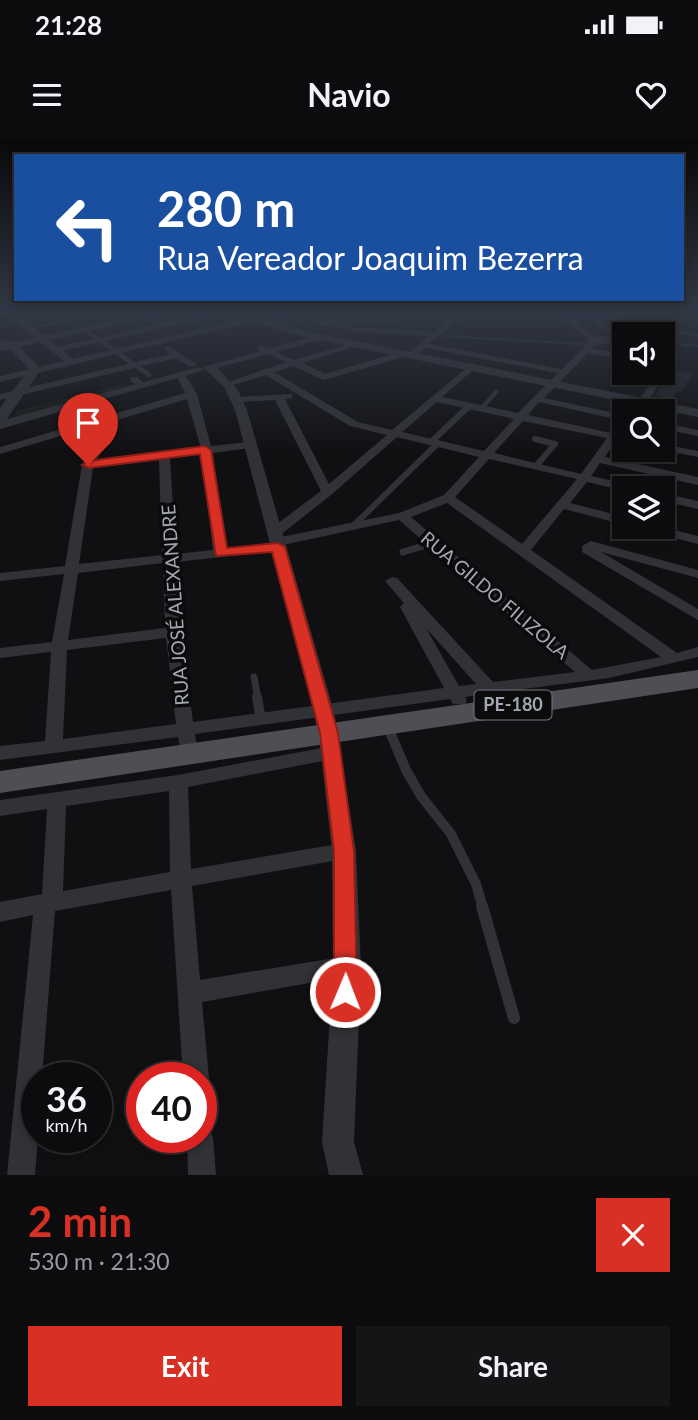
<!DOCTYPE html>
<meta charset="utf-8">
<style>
body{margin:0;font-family:Lato,sans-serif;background:#151517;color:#f1f3f6;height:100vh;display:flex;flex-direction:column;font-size:26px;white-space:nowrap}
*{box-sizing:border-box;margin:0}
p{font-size:23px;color:#9a9b9e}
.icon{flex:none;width:38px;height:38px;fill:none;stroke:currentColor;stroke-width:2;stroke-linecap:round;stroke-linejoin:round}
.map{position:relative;height:1035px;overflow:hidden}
.details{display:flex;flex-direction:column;background:#0c0c0e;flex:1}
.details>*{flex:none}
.banner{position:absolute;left:14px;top:14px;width:670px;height:147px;border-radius:0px;box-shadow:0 4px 10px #0003,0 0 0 2px #2c2c2e;background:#1a4fa0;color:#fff;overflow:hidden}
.fabs{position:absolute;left:612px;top:182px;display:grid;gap:14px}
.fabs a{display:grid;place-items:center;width:63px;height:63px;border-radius:0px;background:#0c0c0e;box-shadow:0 4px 10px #0003,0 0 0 2px #2c2c2e;font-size:35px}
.speed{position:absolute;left:21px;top:922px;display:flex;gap:14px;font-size:35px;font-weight:700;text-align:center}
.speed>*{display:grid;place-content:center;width:91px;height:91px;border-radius:50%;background:#0c0c0e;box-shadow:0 4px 10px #0003,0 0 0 2px #2c2c2e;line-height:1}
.speed small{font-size:18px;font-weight:400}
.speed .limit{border:10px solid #d22;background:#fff;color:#111}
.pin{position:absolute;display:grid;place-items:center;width:60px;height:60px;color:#fff;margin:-72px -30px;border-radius:50% 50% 50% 0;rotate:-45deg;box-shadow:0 0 7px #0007}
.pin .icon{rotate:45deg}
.me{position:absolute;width:77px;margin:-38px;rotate:1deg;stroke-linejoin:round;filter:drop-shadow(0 0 5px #0008)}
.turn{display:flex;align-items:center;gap:24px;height:147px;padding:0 28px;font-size:32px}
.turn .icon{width:91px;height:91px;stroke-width:2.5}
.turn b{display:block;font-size:49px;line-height:60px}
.round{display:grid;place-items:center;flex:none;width:74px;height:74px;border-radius:0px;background:#151517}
.headline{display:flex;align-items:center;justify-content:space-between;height:119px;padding:0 28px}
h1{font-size:42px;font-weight:700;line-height:52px;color:#d93025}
.cta{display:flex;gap:14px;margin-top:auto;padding:14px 28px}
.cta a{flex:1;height:80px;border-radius:0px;background:#d93025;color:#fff;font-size:28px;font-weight:700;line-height:80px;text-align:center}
.cta a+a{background:#151517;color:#f1f3f6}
.status{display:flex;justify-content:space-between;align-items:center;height:49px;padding:0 35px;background:#0c0c0e;direction:ltr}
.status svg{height:19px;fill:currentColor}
header{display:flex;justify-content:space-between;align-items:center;height:91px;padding:0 28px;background:#0c0c0e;font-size:32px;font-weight:700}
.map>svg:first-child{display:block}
</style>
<div class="status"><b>21:28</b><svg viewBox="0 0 49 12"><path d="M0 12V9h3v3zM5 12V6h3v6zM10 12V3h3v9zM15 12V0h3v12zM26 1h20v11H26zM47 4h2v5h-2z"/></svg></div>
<header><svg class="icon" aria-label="menu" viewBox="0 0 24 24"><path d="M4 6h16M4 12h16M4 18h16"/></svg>Navio<svg class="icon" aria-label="heart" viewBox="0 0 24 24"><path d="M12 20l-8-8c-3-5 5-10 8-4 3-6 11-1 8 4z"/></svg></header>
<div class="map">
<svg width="698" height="1035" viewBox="0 0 698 1035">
<rect width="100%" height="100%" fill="#101012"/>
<path fill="#171c17" d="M123,244L131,245L18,276L14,274L17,271Z"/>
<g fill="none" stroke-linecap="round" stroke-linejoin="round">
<g stroke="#272f34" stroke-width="2.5">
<path d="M668,191L698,195"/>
<path d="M443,196L585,204"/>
<path d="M663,202L698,206"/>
<path d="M595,204L625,201"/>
</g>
</g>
<g fill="#232325">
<path d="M241,170H277L281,175L299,178L318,188H326L320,191L312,189Z"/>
<path d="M672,229L693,233L681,252L677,251L672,258L655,255Z"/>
</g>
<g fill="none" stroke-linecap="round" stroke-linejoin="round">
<g stroke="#313236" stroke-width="4.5">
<path d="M282,170L296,174"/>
<path d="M610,174L677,170"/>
<path d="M610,174L631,194"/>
<path d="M148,176L164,185"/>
<path d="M303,176L323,182"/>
<path d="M592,176L618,198"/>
<path d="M330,182L350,189L436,194"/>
<path d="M85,190L149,235"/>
<path d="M423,205L564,232"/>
<path d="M55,210L225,171"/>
<path d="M467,269L470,266"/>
<path d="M481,269L496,252"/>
</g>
<g stroke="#313236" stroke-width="6">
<path d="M535,299L555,304L536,326"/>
<path d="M431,302L468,267"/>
<path d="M352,387L438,303"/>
</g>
<g stroke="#313236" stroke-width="7">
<path d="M403,412L433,403"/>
<path d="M254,537L258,559"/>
</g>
<g stroke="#313236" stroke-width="10">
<path d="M257,557L261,580"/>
<path d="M387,585L406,630L421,656L451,694L476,744L483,768"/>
</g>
<path stroke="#313236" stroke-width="12" d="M482,766L514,878"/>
<g fill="#313236" fill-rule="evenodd">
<path d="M106,170H120L28,190L24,188Z"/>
<path d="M133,170H142L152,176L145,178Z"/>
<path d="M305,170H317L338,177L334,179Z"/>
<path d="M350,170H362L385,178L381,180Z"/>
<path d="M460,170L467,172L413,218L406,216L324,240L293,226L274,232L358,282L392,290L469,226L474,229L472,231L442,257L518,273L588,203L587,198L553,170H562L569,175L613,172L610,176L574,180L595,197L625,194V200L596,202L592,209L625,214V220L588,213L544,258L625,275V289L620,295L625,296V302L616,300L605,317L698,337V345L600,323L591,336L632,345L634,348H625V351L587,342L570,363L625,377V385L564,369L531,410L677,513L698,507V517L609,538L500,552L507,567L505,571H493L484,554L465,557L467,560L465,564H453L450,559L195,594L198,616L195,621L189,623L183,621L178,597L0,620V606L45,601L51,512L0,518V508L52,502L64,434L0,441V433L65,426L82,325L89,313L70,293L0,314V307L185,253L176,235L181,232L184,233L197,254L211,306L249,302L254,305L249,308L213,313L226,409L271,404V399L276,398L399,373L444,355L479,317L397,297L331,355L279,396H269V390L321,351L275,260L239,262L236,261V257L292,254V258L285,259L329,344L387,295L350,286L266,235L230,246L225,243L286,222L259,210V206L262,205L294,220L356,202V206L302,223L325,234L403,211L407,214ZM187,259L201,308L96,321L101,313L80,291ZM437,262L514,279L484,311L402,292ZM539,262L620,280L611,293L528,275ZM523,281L607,298L581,334L494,313ZM202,314L213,410L176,414L170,318ZM489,319L577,339L522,404L455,357ZM159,320L162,415L79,424L93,328ZM447,363L661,517L592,530L411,377ZM399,380L575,532L493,542L397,438L392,437L385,441L404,463L400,467L444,548L193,582L181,492L176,422L278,411L283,410V405ZM163,423L165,488L68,500L78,433ZM426,488L476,544L459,546ZM166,498L176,584L63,599L67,510Z"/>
<path d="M252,177L255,181L0,242V236L64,221L39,201V197H45L73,219Z"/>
<path d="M168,206L198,225L190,227L176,218L0,260V254L170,214L164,209Z"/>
<path d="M663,231L665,233L653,254L638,271H628L644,253L656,233Z"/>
<path d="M131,237H137L147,245L139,247L131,241Z"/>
<path d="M663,283L698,290V296L663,289Z"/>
<path d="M663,304L698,311V317L661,310H663Z"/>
<path d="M663,353L698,361V369L663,361Z"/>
<path d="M642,387H662L698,396V404L643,390Z"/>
<path d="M591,401L698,430V438L601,412L698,469V480L582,412V406Z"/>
<path d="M332,606L338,608L341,613L338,618L188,647L191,729L344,703L351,705L354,711L351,717L344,719L192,746L200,840L347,816L355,819L358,827L355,835L202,862L209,938L205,947L201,948V938H183L171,750L55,771L42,938H37L38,998L35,1035H7L33,775L0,782V762L42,754L47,669L0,676V660L178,635ZM169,651L170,732L63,751L66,666Z"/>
<path d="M201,985L209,989L213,998L216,1035H188L187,998H201Z"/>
</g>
<g fill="#313236" fill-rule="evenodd">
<path d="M0,170H11L44,195L164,170H181L20,207L41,229L7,279L199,227L205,230L0,289V268L29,229L10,209L0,211V199L15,202L34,198Z"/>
<path d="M217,170H232L311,192L698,269V277L320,200L217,228L238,250L247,270L334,572L356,711L361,827L354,1002L363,1035H329L322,1002L333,827L332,711L321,613L314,572L235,270L224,247L203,227L307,198Z"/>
<path d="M461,170H502L497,173L319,186L314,183L319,180Z"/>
</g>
<path fill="#4e4f55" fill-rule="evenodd" d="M698,530V548L0,653V631Z"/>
</g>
<linearGradient id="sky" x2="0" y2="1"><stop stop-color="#09090a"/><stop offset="0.54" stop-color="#313744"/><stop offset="1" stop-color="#313744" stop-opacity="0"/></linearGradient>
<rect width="698" height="315" fill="url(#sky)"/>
<path fill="#d93025" stroke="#8d1f18" stroke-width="2" d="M205,306L211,310L227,408L278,403L285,407L338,593L354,711L357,852L354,860L345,863L337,860L334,852V711L320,593L272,412L216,416L200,314L88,328L82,325L88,321Z"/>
<g text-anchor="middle" stroke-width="7" stroke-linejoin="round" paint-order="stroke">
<rect fill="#0b0b0c" stroke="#757880" stroke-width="2" x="474.5" y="550.5" width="77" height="29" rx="5"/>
<g font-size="18" font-weight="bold" fill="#a2a7b2">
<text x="513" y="571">PE-180</text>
</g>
<g font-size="19" fill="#a2a7b2" stroke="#0b0b0c">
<text transform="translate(495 455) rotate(40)" y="7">RUA GILDO FILIZOLA</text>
<text transform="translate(175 465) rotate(-94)" y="7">RUA JOSÉ ALEXANDRE</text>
</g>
</g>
</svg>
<div class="fabs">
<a><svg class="icon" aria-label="sound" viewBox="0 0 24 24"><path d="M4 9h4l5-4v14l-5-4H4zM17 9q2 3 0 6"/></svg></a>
<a><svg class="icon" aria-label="search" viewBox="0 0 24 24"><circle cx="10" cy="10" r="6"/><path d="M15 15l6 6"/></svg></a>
<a><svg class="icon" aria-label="layers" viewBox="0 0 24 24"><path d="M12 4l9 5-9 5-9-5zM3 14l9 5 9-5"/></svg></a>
</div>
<div class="speed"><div>36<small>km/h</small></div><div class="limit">40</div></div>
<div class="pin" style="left:88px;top:325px;background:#d93025"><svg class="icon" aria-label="arrive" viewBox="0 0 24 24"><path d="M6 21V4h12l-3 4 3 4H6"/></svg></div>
<svg class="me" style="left:345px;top:852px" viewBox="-20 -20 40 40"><circle r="17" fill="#d93025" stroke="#fff" stroke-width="3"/><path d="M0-11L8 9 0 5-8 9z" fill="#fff"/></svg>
<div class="banner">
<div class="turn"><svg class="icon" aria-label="left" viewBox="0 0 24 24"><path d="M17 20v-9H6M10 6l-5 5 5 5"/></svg><div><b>280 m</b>Rua Vereador Joaquim Bezerra</div></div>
</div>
</div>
<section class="details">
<div class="headline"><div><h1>2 min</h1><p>530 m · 21:30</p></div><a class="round" style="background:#d93025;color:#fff"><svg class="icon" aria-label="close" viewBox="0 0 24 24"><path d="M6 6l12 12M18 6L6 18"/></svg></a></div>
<div class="cta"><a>Exit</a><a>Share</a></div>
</section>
